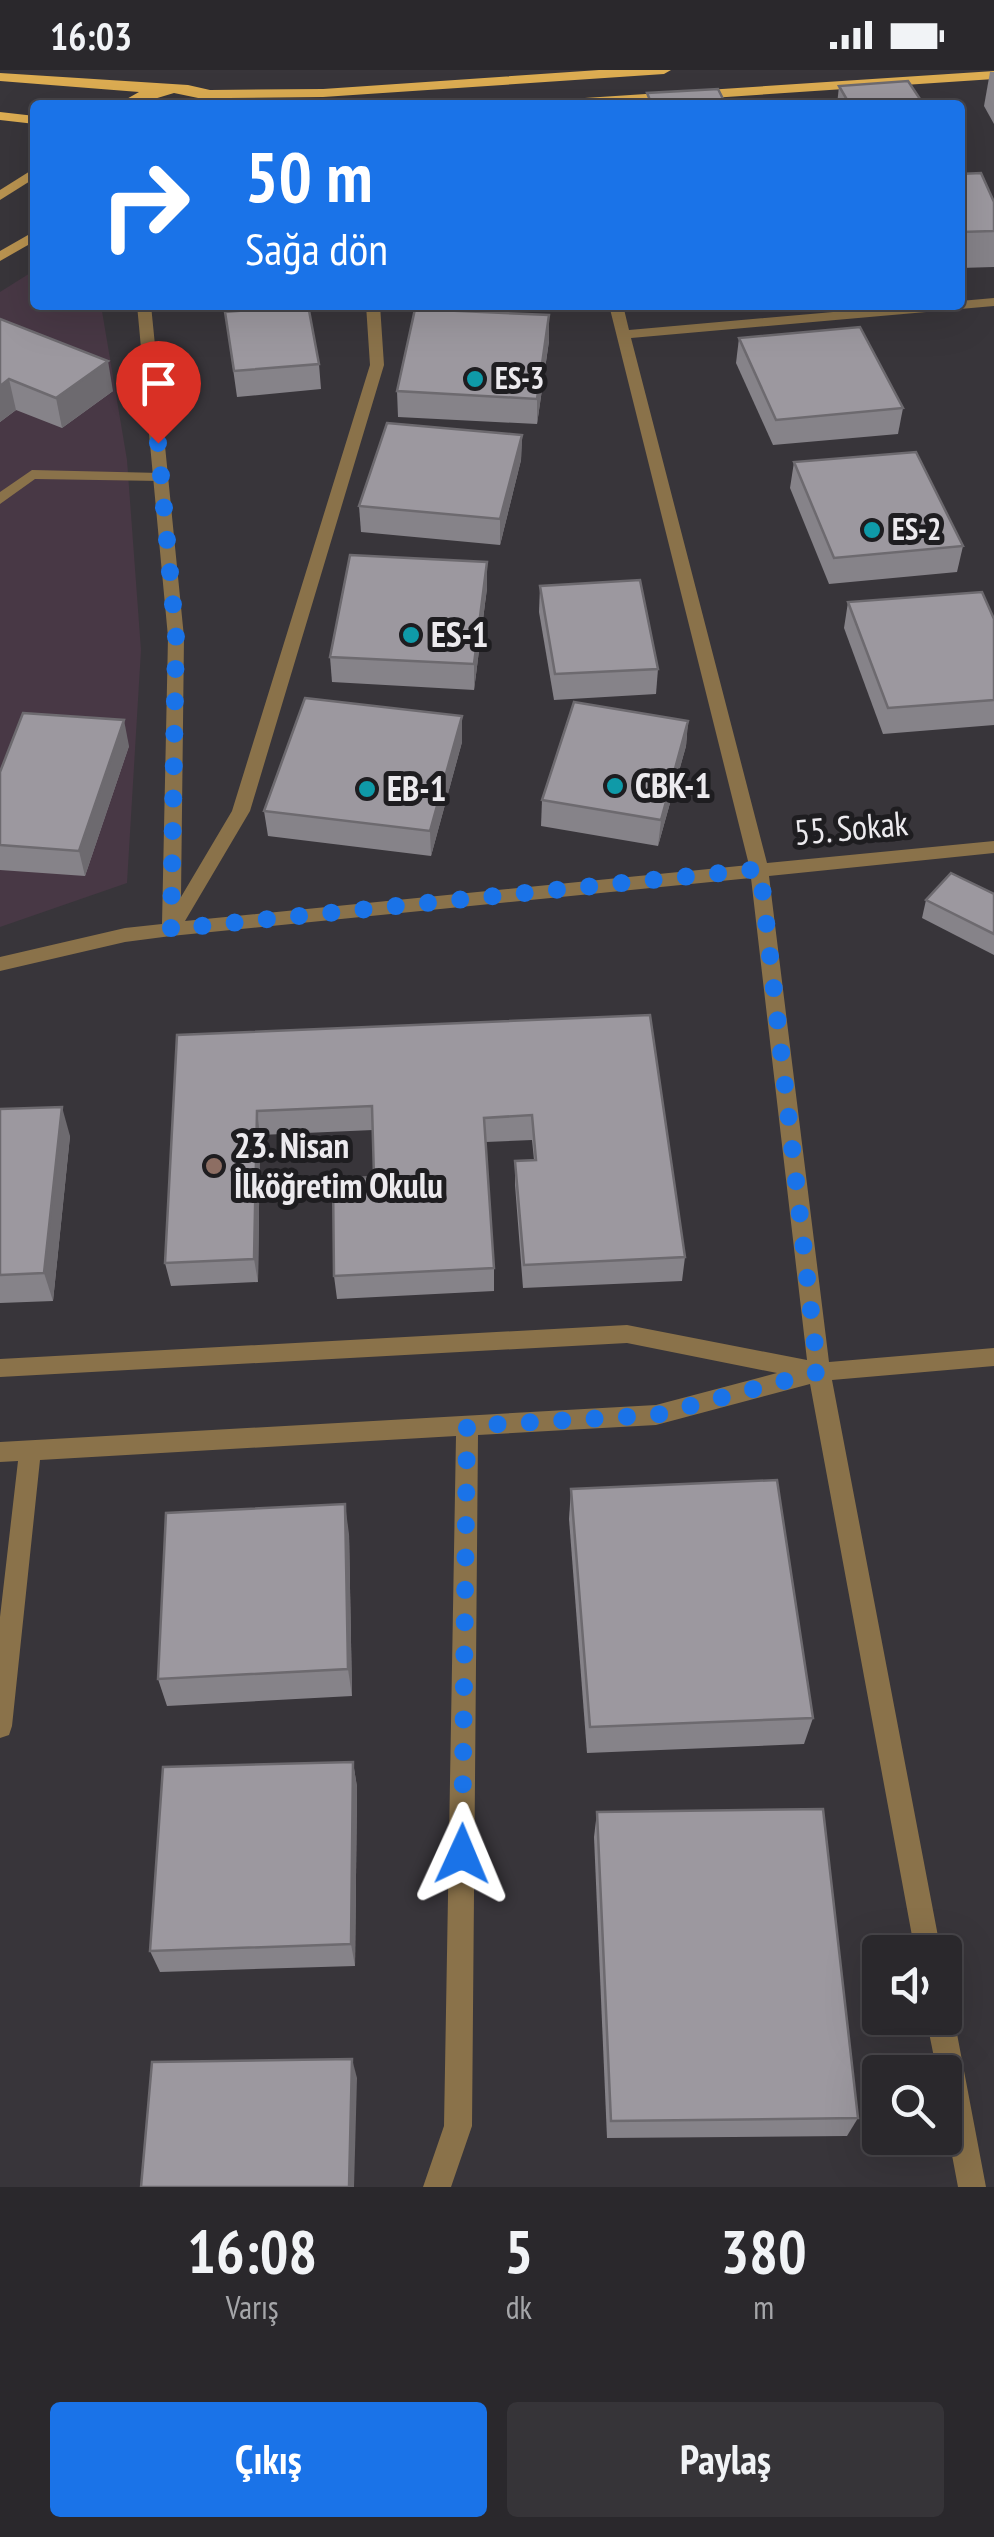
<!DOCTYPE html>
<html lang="tr">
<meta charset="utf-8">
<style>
body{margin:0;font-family:"PT Sans Narrow",sans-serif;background:#363438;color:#f1f3f6;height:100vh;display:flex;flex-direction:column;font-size:38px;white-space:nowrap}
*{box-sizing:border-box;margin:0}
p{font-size:32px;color:#a5a6a9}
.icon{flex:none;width:55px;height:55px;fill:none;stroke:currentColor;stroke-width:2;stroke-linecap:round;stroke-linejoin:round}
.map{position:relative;height:2117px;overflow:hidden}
.side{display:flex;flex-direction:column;background:#2a282c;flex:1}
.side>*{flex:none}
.top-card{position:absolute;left:30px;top:30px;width:935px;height:210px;border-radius:10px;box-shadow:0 10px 40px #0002,0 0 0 2px #464448;background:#1a73e8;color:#fff;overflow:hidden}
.tools{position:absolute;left:862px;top:1865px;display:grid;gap:20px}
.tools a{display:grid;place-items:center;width:100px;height:100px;border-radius:10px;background:#2a282c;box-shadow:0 10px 40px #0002,0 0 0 2px #464448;font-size:50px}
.pin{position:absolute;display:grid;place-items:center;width:85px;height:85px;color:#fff;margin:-102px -42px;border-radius:50% 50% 50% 0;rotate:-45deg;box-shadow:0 0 10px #0007}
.pin .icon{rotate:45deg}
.me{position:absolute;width:110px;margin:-55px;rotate:1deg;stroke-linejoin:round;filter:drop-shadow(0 0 8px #0008)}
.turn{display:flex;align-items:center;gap:35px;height:210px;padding:0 50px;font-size:45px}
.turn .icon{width:130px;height:130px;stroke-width:2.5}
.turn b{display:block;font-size:70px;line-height:85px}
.eta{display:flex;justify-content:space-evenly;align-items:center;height:170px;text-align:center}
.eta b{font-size:60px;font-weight:700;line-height:70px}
.primary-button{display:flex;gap:20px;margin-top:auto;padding:20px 50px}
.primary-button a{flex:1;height:115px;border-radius:10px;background:#1a73e8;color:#fff;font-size:40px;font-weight:700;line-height:115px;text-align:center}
.primary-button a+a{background:#363438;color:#f1f3f6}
.status{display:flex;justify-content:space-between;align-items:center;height:70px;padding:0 50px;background:#2a282c;direction:ltr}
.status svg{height:28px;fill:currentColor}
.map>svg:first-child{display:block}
</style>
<div class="status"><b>16:03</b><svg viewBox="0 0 49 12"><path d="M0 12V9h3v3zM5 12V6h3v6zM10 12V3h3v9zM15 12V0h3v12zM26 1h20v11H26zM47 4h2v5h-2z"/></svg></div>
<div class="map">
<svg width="994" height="2117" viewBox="0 0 994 2117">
<rect width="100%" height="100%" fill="#38353a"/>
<path fill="#483845" d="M35,200V235H101L127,390L141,580L127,813L0,857V222Z"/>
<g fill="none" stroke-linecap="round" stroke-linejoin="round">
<path fill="#8a724a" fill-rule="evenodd" d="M32,400L161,403L168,407L161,411L35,409L0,434V422Z"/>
<g fill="#8a724a" fill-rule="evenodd">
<path d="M994,228V236L631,268L767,793L994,771V783L769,806L829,1292L994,1278V1296L832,1310L941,1882H915L810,1314L656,1355L478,1365L472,2056L451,2117H423L444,2056L456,1366L40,1390L12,1656L9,1665L0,1668V1547L18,1391L0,1392V1372L656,1335L777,1303L627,1273L0,1307V1289L627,1255L807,1290L751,808L171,866L125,872L0,901V887L125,858L162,854L168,567L137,235H151L184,567L181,827L232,741L370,295L366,235H380L384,295L250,741L185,851L749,795L609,235H623L629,260L913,235H960V231Z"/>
<path d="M945,1937L950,1938L954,1948L986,2117H958L945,2048V2002H937L926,1948H945Z"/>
</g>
<g fill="#b99350" fill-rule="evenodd">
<path d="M35,98V108L0,130V120Z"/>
<path d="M35,161V171L0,191V181Z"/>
</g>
<g fill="#ddad52" fill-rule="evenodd">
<path d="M599,0H671L664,4L323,27L228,28L232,35L174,23L134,35H116L139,22L0,11V3L188,15L210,20L323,19Z"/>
<path d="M994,1V9L606,35H532L539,31Z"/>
<path d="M0,42L35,46V54L0,50Z"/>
</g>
</g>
<g fill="#868389">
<path d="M990,2H994V54L984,36Z"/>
<path d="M839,16L924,35H837Z"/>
<path d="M960,104L994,132V197L960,198Z"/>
<path d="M215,235H308L319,294L321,319L237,327L225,242L242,240L216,241Z"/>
<path d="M401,235H512L416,239L549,245V271L537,354L398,347L397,321L415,239H401Z"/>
<path d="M0,249L113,321L62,358L16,340L0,352Z"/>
<path d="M739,268L903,338L898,364L773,375L736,293Z"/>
<path d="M522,365L521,390L500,475L361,462L359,436Z"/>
<path d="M794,392L963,476L957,502L829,514L790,418Z"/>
<path d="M487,492V518L474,620L332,612L330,587Z"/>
<path d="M540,516L658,599L656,624L554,630L539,542Z"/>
<path d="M848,532L994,549V655L883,664L844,558Z"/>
<path d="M462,646V672L431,786L268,766L264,741Z"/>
<path d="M688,651L686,676L658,776L541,756L542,730Z"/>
<path d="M129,676L85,806L0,800V702Z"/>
<path d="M994,824V885L922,848L926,830Z"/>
<path d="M650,945L685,1187L682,1211L523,1218L515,1115V1091L534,1090L532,1070L486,1072L494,1198V1221L337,1229L334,1206L374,1107L373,1060L260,1065L258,1212L171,1216L165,1193L177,965Z"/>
<path d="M0,1039L70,1066L53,1231L0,1233Z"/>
<path d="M571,1419L813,1648L804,1674L587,1683L569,1449Z"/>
<path d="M349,1464L352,1626L167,1636L158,1609Z"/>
<path d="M353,1692L357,1717L355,1896L160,1902L150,1881Z"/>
<path d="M597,1742L858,2048L847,2066L607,2068L594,1767Z"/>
</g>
<g fill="#6d6a6f">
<path d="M549,245V271L537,354V329Z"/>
<path d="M108,291L113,321L62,358L56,328Z"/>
<path d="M9,309L16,340L0,352V316Z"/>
<path d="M522,365L521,390L500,475V449Z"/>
<path d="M487,492V518L474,620V594Z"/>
<path d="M462,646V672L431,786L430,761Z"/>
<path d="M124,650L129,676L85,806L79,781Z"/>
<path d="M688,651L686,676L658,776L661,750Z"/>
<path d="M62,1037L70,1066L53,1231L44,1203Z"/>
<path d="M257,1041L260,1065L258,1212L254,1189Z"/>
<path d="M345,1434L349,1464L352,1626L348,1599Z"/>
<path d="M353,1692L357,1717L355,1896L351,1874Z"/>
<path d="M352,1989L357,2008L354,2117H349Z"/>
</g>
<g fill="#9c989f" stroke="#6d6a6f" stroke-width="2.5">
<path d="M908,11L924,35H850L839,16Z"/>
<path d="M718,19L726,35H652L647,23Z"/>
<path d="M981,103L994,132V161L960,162V104Z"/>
<path d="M308,235L319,294L234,301L225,242Z"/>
<path d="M415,239L549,245L537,329L397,321Z"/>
<path d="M0,249L108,291L56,328L9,309L0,316Z"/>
<path d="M860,257L903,338L776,350L739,268Z"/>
<path d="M387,353L522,365L500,449L359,436Z"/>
<path d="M916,382L963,476L834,488L794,392Z"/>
<path d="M350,485L487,492L474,594L330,587Z"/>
<path d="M640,510L658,599L555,604L540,516Z"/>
<path d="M982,522L994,549V630L888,638L848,532Z"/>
<path d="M305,628L462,646L430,761L264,741Z"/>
<path d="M574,632L688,651L661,750L542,730Z"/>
<path d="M23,643L124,650L79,781L0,775V702Z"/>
<path d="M951,803L994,824V864L926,830Z"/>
<path d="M650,945L685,1187L524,1195L515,1091L536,1090L532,1045L484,1048L494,1198L334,1206L333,1109L374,1107L372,1036L257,1041L254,1189L165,1193L177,965Z"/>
<path d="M62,1037L44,1203L0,1205V1039Z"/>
<path d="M777,1410L813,1648L590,1657L571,1419Z"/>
<path d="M345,1434L348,1599L158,1609L166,1443Z"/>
<path d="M353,1692L351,1874L150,1881L163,1697Z"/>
<path d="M823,1739L858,2048L611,2051L597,1742Z"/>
<path d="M352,1989L349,2117H141L152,1992Z"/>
</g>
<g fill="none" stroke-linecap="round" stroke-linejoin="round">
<path stroke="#1a73e8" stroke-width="18" stroke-dasharray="0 32.4" d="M158,373L176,567L171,859L760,799L818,1302L656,1345L467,1356L462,1784"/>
</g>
<g fill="#0f9aa8" stroke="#1e1d20" stroke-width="4">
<circle cx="475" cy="309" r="10"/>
<circle cx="872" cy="460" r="10"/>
<circle cx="411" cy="565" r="10"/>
<circle cx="615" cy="716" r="10"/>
<circle cx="367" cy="719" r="10"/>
</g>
<circle fill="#8d6e63" stroke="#1e1d20" stroke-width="4" cx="214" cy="1096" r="10"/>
<g text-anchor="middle" stroke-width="10" stroke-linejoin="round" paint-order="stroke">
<g font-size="30" font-weight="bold" fill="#eceaee" stroke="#1e1d20" text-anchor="start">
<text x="495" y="319">ES-3</text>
<text x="892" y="470">ES-2</text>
</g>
<g font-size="35" font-weight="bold" fill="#eceaee" stroke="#1e1d20" text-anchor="start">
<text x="431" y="577">ES-1</text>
<text x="635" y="728">CBK-1</text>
<text x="387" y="731">EB-1</text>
<text x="234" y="1088">23. Nisan<tspan x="234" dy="40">İlköğretim Okulu</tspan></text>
</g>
<g font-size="35" fill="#eceaee" stroke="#1e1d20">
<text transform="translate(851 758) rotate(-5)" y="12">55. Sokak</text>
</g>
</g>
</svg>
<div class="tools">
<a><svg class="icon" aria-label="sound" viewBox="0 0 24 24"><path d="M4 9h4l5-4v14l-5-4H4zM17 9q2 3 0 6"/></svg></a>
<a><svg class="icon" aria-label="search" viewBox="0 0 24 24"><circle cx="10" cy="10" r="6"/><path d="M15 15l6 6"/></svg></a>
</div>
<div class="pin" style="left:158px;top:373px;background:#d93025"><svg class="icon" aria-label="arrive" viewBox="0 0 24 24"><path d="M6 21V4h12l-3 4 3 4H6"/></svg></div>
<svg class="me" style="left:462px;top:1784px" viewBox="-20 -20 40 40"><path d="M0-17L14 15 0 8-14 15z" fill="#1a73e8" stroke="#fff" stroke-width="4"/></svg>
<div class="top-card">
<div class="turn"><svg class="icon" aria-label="right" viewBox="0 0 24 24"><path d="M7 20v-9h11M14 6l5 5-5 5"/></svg><div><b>50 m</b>Sağa dön</div></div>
</div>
</div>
<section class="side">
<div class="eta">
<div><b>16:08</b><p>Varış</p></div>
<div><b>5</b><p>dk</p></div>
<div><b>380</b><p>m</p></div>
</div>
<div class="primary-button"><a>Çıkış</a><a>Paylaş</a></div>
</section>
